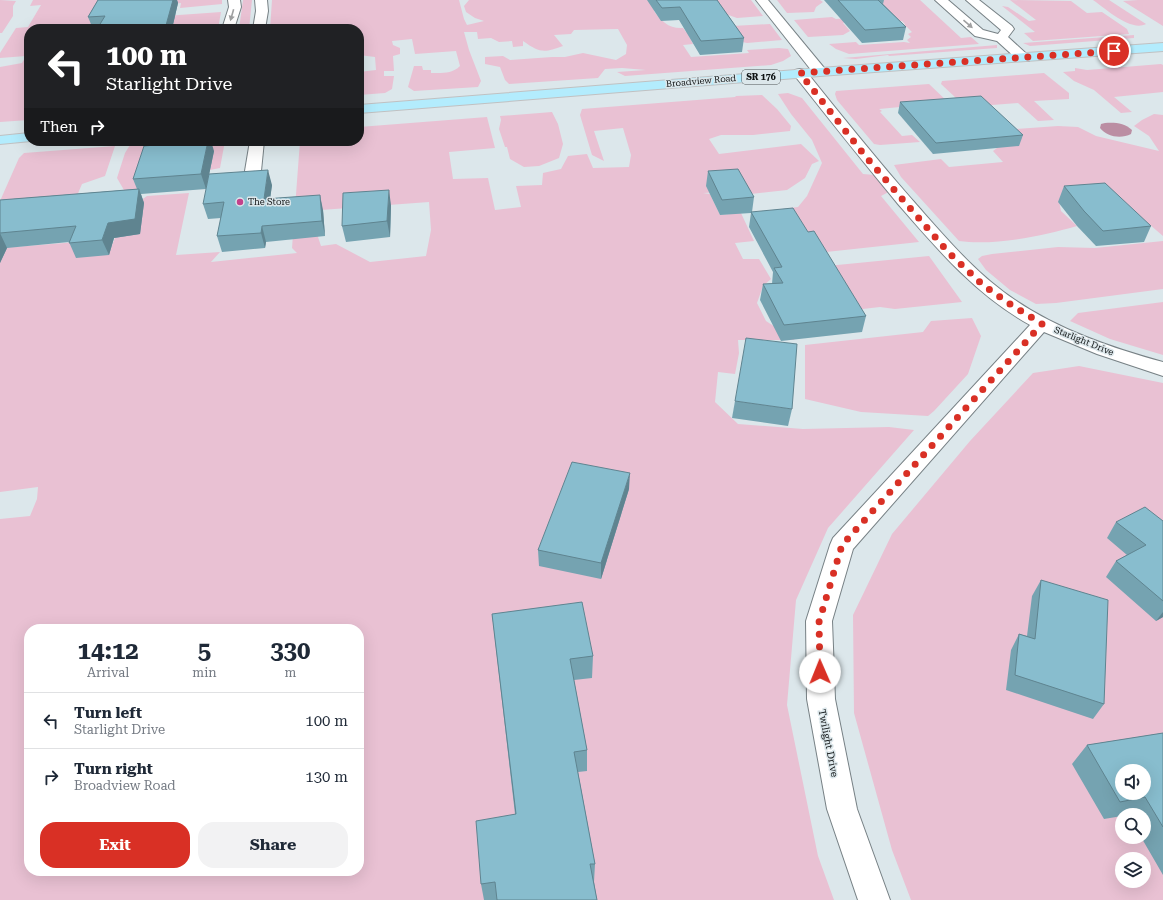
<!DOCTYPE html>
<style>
body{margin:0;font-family:"Roboto Serif",serif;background:#f2f2f3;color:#1f2937;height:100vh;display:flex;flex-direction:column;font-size:15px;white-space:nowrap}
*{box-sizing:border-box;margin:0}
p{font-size:13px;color:#747a83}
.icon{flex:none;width:22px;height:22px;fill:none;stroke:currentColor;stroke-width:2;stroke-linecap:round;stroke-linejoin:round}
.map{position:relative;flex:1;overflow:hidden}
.drawer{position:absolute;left:24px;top:624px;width:340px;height:252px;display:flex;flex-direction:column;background:#fff;border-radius:16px;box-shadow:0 4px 16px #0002}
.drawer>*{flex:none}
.banner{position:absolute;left:24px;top:24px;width:340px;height:122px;border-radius:16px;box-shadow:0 4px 16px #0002;background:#202124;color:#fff;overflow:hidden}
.tools{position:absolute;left:1115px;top:764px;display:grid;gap:8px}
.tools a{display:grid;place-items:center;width:36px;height:36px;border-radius:50%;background:#fff;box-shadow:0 4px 16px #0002;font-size:20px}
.pin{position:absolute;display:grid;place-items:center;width:34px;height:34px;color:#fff;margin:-17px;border:2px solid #fff;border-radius:50%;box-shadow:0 1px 4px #0007}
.me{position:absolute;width:44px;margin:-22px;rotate:359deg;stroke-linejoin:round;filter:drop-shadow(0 0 3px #0008)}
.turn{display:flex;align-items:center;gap:14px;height:84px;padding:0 16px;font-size:18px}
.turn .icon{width:52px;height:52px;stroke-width:2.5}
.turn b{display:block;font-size:28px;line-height:34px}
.then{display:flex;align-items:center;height:38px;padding:0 16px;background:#0003;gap:8px;font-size:15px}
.eta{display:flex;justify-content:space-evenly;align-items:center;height:68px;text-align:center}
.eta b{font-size:24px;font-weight:700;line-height:28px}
.button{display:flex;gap:8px;margin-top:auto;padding:8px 16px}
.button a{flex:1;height:46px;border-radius:16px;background:#d93025;color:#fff;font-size:16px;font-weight:700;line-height:46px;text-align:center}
.button a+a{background:#f2f2f3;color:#1f2937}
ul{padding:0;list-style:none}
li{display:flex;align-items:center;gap:12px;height:56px;padding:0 16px;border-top:1px solid #e0e1e3}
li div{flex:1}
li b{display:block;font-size:15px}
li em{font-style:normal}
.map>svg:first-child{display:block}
</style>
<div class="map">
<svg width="1163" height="900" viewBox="0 0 1163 900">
<rect width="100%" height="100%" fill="#dce7eb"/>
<g fill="#e9c1d3" fill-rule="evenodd">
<path d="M0,0L16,1L13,6V16L2,33H0Z"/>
<path d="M33,0H146L123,19L221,12L218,29H29V120L0,122V67L22,63L26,56L0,58V53L16,28L28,27L41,5L30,6Z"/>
<path d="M173,0H222V4L180,8L181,3L172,4Z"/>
<path d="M243,0H252L249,29H239Z"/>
<path d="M272,0H459L464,19L467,25L484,21L475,18L466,12L464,6L469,0H751L763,16L737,18L717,11H654C661,21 669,29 683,28L686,32L732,26L770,24L782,40L747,43L733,40L689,36L693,44L683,45L691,57L749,53L747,50L779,48L788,49L791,56L783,61L771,65L625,76L617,72L646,70L622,68L605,69L598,78L509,84L505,80L500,67L485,64V57L503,56L510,60L552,57H565L583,53L616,60L626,54L627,45L618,29L574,30L571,34L554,35L563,46C544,53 540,53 523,41V46L513,47L512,41L499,42L491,38L478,39L477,32H464L469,50L481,81L478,87L414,91L408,87L414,66H422L423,70H431V73C442,73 452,74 460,66L456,51L415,54L412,39L392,41L393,45L400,48V54L393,56L394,71H384V76H394L392,89L385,93L359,95V72L376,70L375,57L359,55V29H270Z"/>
<path d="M777,0H820L823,2L816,7L814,12L787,13Z"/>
<path d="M878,0H920L961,38L971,37L979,44L849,54L836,49L829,44L856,42L859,45L904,42L910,43L907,40L911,37L908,34L912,32L907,27L904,26L905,24L902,21H850L843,23L850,31L843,35L808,37L794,20L832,17L836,19L873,16Z"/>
<path d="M1010,0L1071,1L1087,13L1102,12L1127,29L1129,34L1033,41L1024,33L1035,32L1002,6L1008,7L1029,21L1036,20Z"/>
<path d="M1093,0H1109L1146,24C1131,32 1106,9 1093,0Z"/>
<path d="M1138,0H1163V26L1123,1Z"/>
<path d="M1134,35V38L1030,46L1023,43Z"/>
<path d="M997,45V48L889,56L888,55L856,59L843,58Z"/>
<path d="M1161,64L1163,65V92L1114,97L1132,112L1121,113L1094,90L1074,81L1063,72L1075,71V68L1087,70Z"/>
<path d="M1044,73L1069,93V99L1034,101L1054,120L1038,121L1018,103L979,106L971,112L941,84L942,81Z"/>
<path d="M929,84L951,105L900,107L879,109L882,111L880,112L902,136L912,135L920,142L880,145L874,144L837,100L835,94L836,91Z"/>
<path d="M788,93L802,98L863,174L886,176L898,187L881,196L919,242L826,252L751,213L798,207L807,196L822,163L812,140L791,114L778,94Z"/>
<path d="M762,95L777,109L791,126L790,131L753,135H721L709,139L719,154L801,144L819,161L812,164L805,178L787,190L742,195L722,192L703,193L710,194L720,215L741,213L754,241L735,243L743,259H759L771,279L763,286L757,303L766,321L795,340H738L739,353L735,374L718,372L715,402L738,424L803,429L889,427L914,430L828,528L796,600L787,705L818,856L834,900H0V519L30,516L37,499L38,487L0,492V237L14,247L77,242L108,255L126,211L147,196L189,193L176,255L220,252L211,262L297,253L292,248L300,141H359V127L487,117L495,148L449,152L453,179L488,178L495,210L521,207L516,186L542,185L543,173L561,169L568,156L587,154L593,168L629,167L631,155L623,128L594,131L604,161L592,155L580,115L582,109L735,97L736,96ZM429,202L431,230L426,256L370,262L336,244L321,246L318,237L321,210ZM29,629H359V871H29Z"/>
<path d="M552,112L558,124L563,144L559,158L539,166L524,167L510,159L507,147H505L499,129L501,120L500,116Z"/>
<path d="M1154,114L1163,115V236L1149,224L1059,201L1061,211L1077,226C1043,236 994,246 959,241L901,177L894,165L941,159L949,167L1003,162L993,151L997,148L1003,130L1058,126L1078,127L1096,136L1159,151L1149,136L1134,126L1142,120Z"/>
<path d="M176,141H225L220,168L210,170L213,152L138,194L128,197L117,178L125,153L130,145Z"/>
<path d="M115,146L105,176L82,184L76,198L0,201L19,158L24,153Z"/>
<path d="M1163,241V289L1056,303L1036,304L1010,290L986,270L978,259L982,256L992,254L1058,247L1095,248Z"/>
<path d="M929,256L962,302L895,309L880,307L854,310L827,266Z"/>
<path d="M1163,302V355L1110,339L1070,321L1078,313Z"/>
<path d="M972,318L981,336L968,374L934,411L928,416L861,412L805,399V345L923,332L931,321Z"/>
<path d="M1079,366L1163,383V900H911L892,850L854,713L853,615L892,534L970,441L1033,373ZM1122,771H1144V793H1122ZM1122,815H1144V837H1122ZM1122,859H1144V881H1122Z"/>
</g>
<path fill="#bb8ea3" d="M1105,123C1114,122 1125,123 1132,130L1131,134C1121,139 1107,137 1100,128L1101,124Z"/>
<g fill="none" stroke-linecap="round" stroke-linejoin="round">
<g stroke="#778185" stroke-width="2">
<g id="minor">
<path d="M228,0H240L241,7L234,29H222L229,7Z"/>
<path d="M255,0H267L268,11L265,29H253L256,11Z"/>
<path d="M756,0H768L825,69L827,72L825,75H815Z"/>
<path d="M935,0H948L983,30L998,34L1001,30L966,0H979L1012,26L1014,29L1008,37L1031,58L1029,61H1019L997,41L975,36Z"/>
<path d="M800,69L805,70C841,115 877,160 915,203C946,238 976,274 1015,300C1059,330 1112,348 1163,362V376L1097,354L1044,332L853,549L832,621L835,699L857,809L890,900H858L827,809L807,699L806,621L830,545L833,538L1030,325C976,295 938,250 898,204C863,162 829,119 795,76L793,73L795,70Z"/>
<path d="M250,141H264L261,171L259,174L253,176L247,174L245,171Z"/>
</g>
</g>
<g stroke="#c0c1c2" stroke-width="2">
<g id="major">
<path d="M1163,43V51L820,76L359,113V105L820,68Z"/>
<path d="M29,133V141H31L0,144V136Z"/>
</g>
</g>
<use href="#minor" fill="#fff" fill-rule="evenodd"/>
<use href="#major" fill="#b3ecfd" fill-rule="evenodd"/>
</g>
<g fill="#75a3b1">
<path d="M98,0H177L178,3L172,29H93L88,17Z"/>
<path d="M647,0H717L744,38L742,52L700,55L679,20L661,21Z"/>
<path d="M824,0H884L883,4L906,27L903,40L862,43Z"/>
<path d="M900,102L1023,135L1019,146L933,154L898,113Z"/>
<path d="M214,151L206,189L141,194L144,203L140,234L114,238L109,255L76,258L69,242L7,248L0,263V200L137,189L133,179Z"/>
<path d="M708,171L754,197L752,212L808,232L866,316L862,332L781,341L760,300L763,284H772L773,272L749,227L751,213L720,215L706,186Z"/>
<path d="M272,185L270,198L323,210L325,236L266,242L265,248L222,252L217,236L221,218L208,219L203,204Z"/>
<path d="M1064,186L1151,226L1144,242L1096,246L1077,226L1058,202Z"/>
<path d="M391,205L390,237L346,242L342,226Z"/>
<path d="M735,401L792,409L788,426L732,418Z"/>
<path d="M629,489L601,579L539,566L538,550Z"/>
<path d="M1163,521V617L1156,621L1106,577L1116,561L1127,555L1107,538L1116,522Z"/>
<path d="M1041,580L1104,704L1093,719L1006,690L1011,650L1019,634L1027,636L1032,596Z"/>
<path d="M492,614L593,656L592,678L574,680L587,750V771L578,772L595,864L594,882L597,900H484L481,884L515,814Z"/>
<path d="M1163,733V875L1141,837H1144V815H1122V816L1104,819L1072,764L1087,745Z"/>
</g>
<g fill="#5f8490">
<path d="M171,0H177L178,3L172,29H165Z"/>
<path d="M208,141H211L214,151L206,189L201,174Z"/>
<path d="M268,170L272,185L268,214L264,199Z"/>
<path d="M139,189L144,203L140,234L114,238L109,255L102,240L108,223Z"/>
<path d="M389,190L391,205L390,237L387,221Z"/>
<path d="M320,195L323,210L325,236L322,221Z"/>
<path d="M262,226L266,242L265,248L261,233Z"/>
<path d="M0,233L7,248L0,263Z"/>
<path d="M630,473L629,489L601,579V563Z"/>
<path d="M1163,612V617L1156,621Z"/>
</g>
<g fill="#88bdce" stroke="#5f8490" fill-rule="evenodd">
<path d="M98,0H173L165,29H97L105,16L88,17Z"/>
<path d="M656,0H717L744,38L701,41L680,7L662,8Z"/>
<path d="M838,0H878L906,27L865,30Z"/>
<path d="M981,96L1023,135L936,143L900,102Z"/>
<path d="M180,141H208L201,174L133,179L144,146L179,143Z"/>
<path d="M738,169L754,197L722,200L708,171Z"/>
<path d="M268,170L264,199L320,195L322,221L262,226L261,233L217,236L224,202L203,204L209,174Z"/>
<path d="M1105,183L1151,226L1103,231L1084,211L1064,186Z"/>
<path d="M139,189L135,219L108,223L102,240L69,243L76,226L0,233V200Z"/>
<path d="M389,190L387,221L342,226L343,193Z"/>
<path d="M793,208L808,232L814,231L866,316L784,325L763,284L783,283L774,268L782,267L751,212Z"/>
<path d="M746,338L797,344L792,409L735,401Z"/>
<path d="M572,462L630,473L601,563L538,550Z"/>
<path d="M1145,507L1163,521V601L1116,561L1146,545L1116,522Z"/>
<path d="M1041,580L1108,600L1104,704L1015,675L1019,634L1035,639Z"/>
<path d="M582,602L593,656L570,659L587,750L574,752L595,864H590L597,900H497L495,882L481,884L476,821L516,814L492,614Z"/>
<path d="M1163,733V827L1145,797L1120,802L1087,745ZM1122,771H1144V793H1122Z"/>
</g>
<defs><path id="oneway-solid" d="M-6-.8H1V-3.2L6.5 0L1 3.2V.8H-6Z"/></defs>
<g fill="#9fa0a1">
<use href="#oneway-solid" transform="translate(232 15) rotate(106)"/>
<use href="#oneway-solid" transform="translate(968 24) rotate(41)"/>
</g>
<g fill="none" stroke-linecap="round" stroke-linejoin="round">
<path stroke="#d93025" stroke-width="7" stroke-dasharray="0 12.6" d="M820,672L819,622L842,545L1042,324L1010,304L983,285L948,252L866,157L800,73L1114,51"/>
</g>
<circle fill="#c3418b" stroke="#dce7eb" stroke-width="1.5" cx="240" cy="202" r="4"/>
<g text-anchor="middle" stroke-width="3" stroke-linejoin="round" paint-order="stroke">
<rect fill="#dce7eb" stroke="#4c5254" stroke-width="1" x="742" y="70" width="38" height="14" rx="3"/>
<g font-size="9" font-weight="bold" fill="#0e1213">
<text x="761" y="80">SR 176</text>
</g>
<g font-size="9" fill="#0e1213" stroke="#dce7eb">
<text transform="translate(701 81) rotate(-5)" y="3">Broadview Road</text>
<text transform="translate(1084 341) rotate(22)" y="3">Starlight Drive</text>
</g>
<g font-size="9" fill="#0e1213" stroke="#dce7eb" text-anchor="start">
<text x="248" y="205">The Store</text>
</g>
<g font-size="10" fill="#0e1213" stroke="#dce7eb">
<text transform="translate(829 743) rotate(79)" y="4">Twilight Drive</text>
</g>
</g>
</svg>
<div class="tools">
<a><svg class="icon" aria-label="sound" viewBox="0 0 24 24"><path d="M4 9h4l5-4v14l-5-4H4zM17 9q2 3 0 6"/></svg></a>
<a><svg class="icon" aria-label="search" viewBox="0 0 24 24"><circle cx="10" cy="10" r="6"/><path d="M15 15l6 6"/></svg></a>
<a><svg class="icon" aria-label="layers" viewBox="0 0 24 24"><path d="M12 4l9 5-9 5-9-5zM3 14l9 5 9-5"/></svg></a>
</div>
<div class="pin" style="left:1114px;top:51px;background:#d93025"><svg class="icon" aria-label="arrive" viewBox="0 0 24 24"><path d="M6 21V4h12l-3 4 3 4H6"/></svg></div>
<svg class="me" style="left:820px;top:672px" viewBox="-20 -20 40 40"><circle r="19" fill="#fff"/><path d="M0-13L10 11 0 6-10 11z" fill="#d93025"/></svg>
<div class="banner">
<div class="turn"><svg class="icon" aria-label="left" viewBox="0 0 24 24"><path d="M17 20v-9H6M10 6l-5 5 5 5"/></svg><div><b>100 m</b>Starlight Drive</div></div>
<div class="then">Then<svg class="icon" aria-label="right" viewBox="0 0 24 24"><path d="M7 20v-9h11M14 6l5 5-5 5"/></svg></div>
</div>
<section class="drawer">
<div class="eta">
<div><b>14:12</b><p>Arrival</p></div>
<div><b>5</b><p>min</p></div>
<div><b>330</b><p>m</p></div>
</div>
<ul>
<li><svg class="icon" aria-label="left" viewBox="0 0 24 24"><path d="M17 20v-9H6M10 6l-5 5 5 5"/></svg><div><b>Turn left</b><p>Starlight Drive</p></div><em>100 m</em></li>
<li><svg class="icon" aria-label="right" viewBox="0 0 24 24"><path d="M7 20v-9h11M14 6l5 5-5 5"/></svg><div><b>Turn right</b><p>Broadview Road</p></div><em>130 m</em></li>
</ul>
<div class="button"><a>Exit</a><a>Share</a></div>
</section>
</div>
